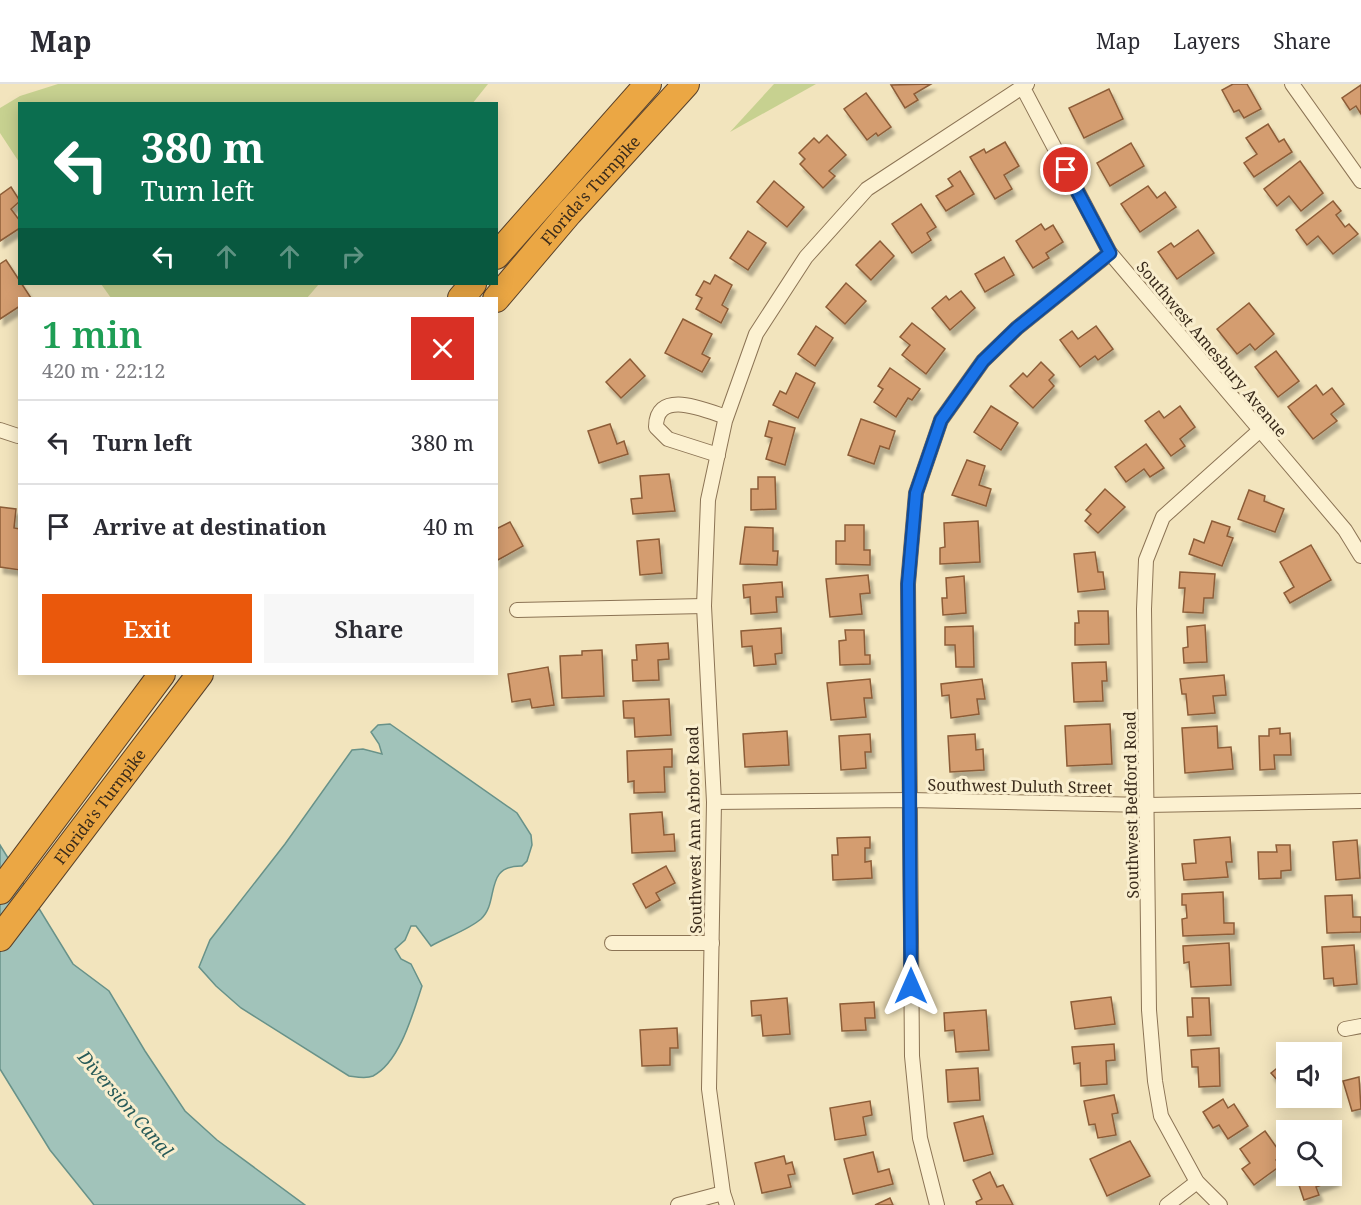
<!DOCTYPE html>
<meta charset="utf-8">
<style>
body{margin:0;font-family:"Noto Serif",serif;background:#f7f7f7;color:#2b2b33;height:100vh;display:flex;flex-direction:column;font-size:22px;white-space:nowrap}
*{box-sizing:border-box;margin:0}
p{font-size:20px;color:#7c7c81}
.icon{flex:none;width:33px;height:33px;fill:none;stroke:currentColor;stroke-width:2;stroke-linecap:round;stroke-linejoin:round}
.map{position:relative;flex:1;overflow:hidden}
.drawer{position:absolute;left:18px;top:213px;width:480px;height:378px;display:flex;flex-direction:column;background:#fff;border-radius:0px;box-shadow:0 3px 15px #0003}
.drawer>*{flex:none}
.top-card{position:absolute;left:18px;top:18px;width:480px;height:183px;border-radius:0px;box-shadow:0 3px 15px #0003;background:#0b6e4f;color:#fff;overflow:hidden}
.controls{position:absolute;left:1276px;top:958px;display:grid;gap:12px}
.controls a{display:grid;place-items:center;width:66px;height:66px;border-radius:0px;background:#fff;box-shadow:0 3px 15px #0003;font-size:30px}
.pin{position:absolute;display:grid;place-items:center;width:51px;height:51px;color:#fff;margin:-26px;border:3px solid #fff;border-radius:50%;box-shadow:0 2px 6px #0007}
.me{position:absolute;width:66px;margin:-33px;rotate:0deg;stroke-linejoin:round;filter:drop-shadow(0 0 4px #0008)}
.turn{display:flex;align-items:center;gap:21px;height:126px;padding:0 24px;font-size:27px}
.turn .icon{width:78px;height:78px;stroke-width:2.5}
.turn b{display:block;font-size:42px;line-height:51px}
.lanes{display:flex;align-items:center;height:57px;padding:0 24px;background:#0003;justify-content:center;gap:30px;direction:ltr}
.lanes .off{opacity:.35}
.round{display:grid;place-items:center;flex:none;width:63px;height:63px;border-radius:0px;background:#f7f7f7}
.overview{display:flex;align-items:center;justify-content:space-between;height:102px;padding:0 24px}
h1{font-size:36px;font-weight:600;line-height:45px;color:#1e9e55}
.action{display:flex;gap:12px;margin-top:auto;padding:12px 24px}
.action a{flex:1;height:69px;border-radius:0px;background:#ea580c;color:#fff;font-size:24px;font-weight:600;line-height:69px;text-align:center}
.action a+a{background:#f7f7f7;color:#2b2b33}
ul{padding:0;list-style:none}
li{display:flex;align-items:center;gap:18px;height:84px;padding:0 24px;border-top:2px solid #e1e1e2}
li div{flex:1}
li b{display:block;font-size:22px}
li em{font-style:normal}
header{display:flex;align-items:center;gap:36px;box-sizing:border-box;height:84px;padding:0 30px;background:#fff;border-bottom:2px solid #e1e1e2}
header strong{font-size:28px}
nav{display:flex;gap:33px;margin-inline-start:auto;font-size:21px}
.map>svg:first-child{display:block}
</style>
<header>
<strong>Map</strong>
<nav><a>Map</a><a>Layers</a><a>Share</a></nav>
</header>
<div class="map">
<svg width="1361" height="1121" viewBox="0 0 1361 1121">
<defs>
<filter id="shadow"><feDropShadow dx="3.5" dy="6" stdDeviation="1.5" flood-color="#0004"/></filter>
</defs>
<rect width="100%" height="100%" fill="#f2e4bd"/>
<g fill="#c7d190">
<path d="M58,0H488L472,20H20L19,78L0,49V24L20,12Z"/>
<path d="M774,0H816L730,48Z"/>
<path d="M101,200H319L307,214H111Z"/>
</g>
<g fill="#a1c3ba" stroke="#689289" stroke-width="1.5">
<path d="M390,640L517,729L531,751L532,761L527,777L522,782C483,781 500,818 481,835C468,846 447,853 431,862L416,842H411L405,856L395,865L401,875L411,880L422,902C413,929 400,978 373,992C366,995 357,993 349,992L241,924L216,902L199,883L210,856L285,760L352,666L363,665L382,670L379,660L371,648L378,641Z"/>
<path d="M0,761L73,880L109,907L145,967L185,1027L217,1056L305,1121H94L91,1117L50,1066L0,985Z"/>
</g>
<g fill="#d49d6f" stroke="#8d5d38" stroke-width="1.5" filter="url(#shadow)">
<path d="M931,0L914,10L918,16L905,24L891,1Z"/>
<path d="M1233,0H1247L1261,25L1244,34L1239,26L1234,28L1222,6Z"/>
<path d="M1361,1V30L1356,22L1350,26L1342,14Z"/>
<path d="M1109,5L1123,35L1084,54L1069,24Z"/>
<path d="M866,9L891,43L878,52L876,49L867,56L844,25Z"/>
<path d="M1268,40L1279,58L1284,55L1292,68L1254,93L1244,79L1257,70L1246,54Z"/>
<path d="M827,51L846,71L829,87L835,92L823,104L800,80L805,75L799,69L814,54L819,59Z"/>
<path d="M1005,58L1019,82L1004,91L1012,105L995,115L970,73L984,65L986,69Z"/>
<path d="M1131,59L1144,82L1110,102L1097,79Z"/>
<path d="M1300,77L1323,109L1301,127L1289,112L1277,122L1264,105Z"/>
<path d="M960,87L974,110L946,127L936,112L953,102L948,95Z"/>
<path d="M774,97L804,123L787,143L757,118Z"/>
<path d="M1148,102L1157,114L1165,108L1176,123L1140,148L1121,120Z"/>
<path d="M11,103L20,117L11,125L20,137V144L0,157V111Z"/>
<path d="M1333,117L1341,127L1336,131L1345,143L1349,140L1358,150L1333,170L1318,152L1307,161L1296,146Z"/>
<path d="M921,120L936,143L927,149L931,156L912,169L892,140Z"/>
<path d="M1041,140L1045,146L1053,141L1063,158L1046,169L1049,174L1033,184L1016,157Z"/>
<path d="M1198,146L1214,169L1177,195L1158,168L1171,159L1174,163Z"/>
<path d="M748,147L766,159L748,186L730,174Z"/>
<path d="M880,157L894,172L871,196L856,181Z"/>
<path d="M1004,173L1014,191L985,208L975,190Z"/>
<path d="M6,176L31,214H20V222L0,235V180Z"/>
<path d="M715,191L732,201L722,221L728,225L721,239L696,225L702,214L696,211L704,197L710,200Z"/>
<path d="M846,199L866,217L845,240L826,223Z"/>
<path d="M961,207L975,224L950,246L932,224L946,212L949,216Z"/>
<path d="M1249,219L1274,250L1255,266L1250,260L1237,270L1217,245Z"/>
<path d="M683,235L712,250L702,270L710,274L702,288L665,269Z"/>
<path d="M912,239L945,265L926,290L902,271L910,261L900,253Z"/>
<path d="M816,242L833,254L815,282L798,270Z"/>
<path d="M1096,242L1113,265L1098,276L1095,272L1080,283L1060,256L1072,247L1078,255Z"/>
<path d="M1276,267L1299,297L1278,313L1255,283Z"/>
<path d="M630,275L645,292L621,314L606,298Z"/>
<path d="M1041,278L1054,291L1049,296L1054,302L1033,324L1010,302L1023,289L1027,293Z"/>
<path d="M890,284L920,305L912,316L908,314L896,333L874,318L883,305L878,302Z"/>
<path d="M796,289L815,299L798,334L773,321L780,307L786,310Z"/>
<path d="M1316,301L1323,311L1332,304L1344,320L1331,330L1337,337L1313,355L1288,323Z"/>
<path d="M991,322L1018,339L1001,366L974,348Z"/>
<path d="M1180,322L1195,343L1180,355L1185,362L1171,372L1145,337L1159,327L1164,334Z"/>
<path d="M861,335L895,347L889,365L880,362L874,380L848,371Z"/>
<path d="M769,337L795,344L785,381L766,375L772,354L765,352Z"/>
<path d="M610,340L617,360L624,357L628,370L599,379L588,347Z"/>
<path d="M1146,360L1164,384L1150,393L1144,385L1126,398L1115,383Z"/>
<path d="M967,376L985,382L979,401L991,405L986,422L952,411Z"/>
<path d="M669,390L675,427L633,430L631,415L642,414L640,392Z"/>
<path d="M758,393H775L776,425L751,426V405H758Z"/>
<path d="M1105,405L1125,423L1098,449L1085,437L1091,430L1086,426Z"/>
<path d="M1249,406L1265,412L1264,417L1284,425L1275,448L1238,435Z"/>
<path d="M0,423L16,425L14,444L20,445V486L0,483Z"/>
<path d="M978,437L980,478L940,480V464L945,463L944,439Z"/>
<path d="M1212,437L1230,443L1227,452L1233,454L1222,482L1189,470L1194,455L1204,459Z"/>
<path d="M510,438L523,462L496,477V445Z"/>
<path d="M845,441H864V466H870V481L836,480V457H845Z"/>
<path d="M745,443L773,444V467H778L777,481L740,480Z"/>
<path d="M659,455L662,489L640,491L637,457Z"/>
<path d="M1311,461L1331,496L1290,519L1284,509L1294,503L1280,478Z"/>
<path d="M1095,468L1098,488H1103L1105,505L1078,508L1074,470Z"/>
<path d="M1180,488L1215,490L1213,514H1204L1203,529L1183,528L1185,504H1179Z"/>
<path d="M868,491L870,509L860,510L862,530L830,533L826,495Z"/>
<path d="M964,492L966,529L943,531L942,514H947L946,494Z"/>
<path d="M782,498L783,513H776L777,528L751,530L750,513L744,514L743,501Z"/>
<path d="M1078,527H1108L1109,560L1075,561V539H1079Z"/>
<path d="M1205,541L1207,578L1184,579L1183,564L1188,563L1187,543Z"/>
<path d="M973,542L974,583H956L955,561H945V543Z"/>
<path d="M781,544L782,569L775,570L776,580L754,582L752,562L742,563L741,547Z"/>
<path d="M845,546H864L865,571H870V580L840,581L839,557L846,556Z"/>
<path d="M668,559L669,575L658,576L659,596L633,597L632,576H637L636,561Z"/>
<path d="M602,566L604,612L562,614L560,572L582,571V567Z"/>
<path d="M1106,578L1107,597H1102L1103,617L1074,618L1072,579Z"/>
<path d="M548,583L554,621L532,624L530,615L512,618L508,590Z"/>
<path d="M1224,591L1226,611L1213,612L1215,629L1188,631L1186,610H1182L1180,595Z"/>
<path d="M870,595L872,614H864L866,633L831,636L827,599Z"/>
<path d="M982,595L985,615H977L979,630L951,634L949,611L942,612L941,600Z"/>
<path d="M669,615L671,651L635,653L634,634H624L623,617Z"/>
<path d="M1110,640L1112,680L1067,682L1065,642Z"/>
<path d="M1217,642L1218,664L1231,663L1233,685L1185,689L1182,644Z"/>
<path d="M1280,644V650L1290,649L1291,671H1274L1275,685L1260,686L1259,652H1269V645Z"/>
<path d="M787,647L789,681L745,683L743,650Z"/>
<path d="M870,650L871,668H865L866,684L841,686L839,652Z"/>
<path d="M975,650L976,666L983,665L984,686L950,688L948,652Z"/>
<path d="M672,665V683H664L665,708L634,709V697L628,698L627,667Z"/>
<path d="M662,728L664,751L674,750L675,767L632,769L630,730Z"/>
<path d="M870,753V764H865V778L871,777L872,794L833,796L832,771H838L837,754Z"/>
<path d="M1230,753L1232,778H1226L1228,793L1184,796L1182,780L1196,779L1194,756Z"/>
<path d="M1357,756L1360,794L1336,796L1333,758Z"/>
<path d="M1276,761H1290L1291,786L1281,787V794L1259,795L1258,768H1277Z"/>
<path d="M666,782L675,799L656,809L660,816L646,824L633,800Z"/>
<path d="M1223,808L1224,839H1234V850L1183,852L1182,835L1187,834L1186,821H1182V810Z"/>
<path d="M1352,811L1353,833H1361V848L1327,849L1325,812Z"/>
<path d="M1229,859L1231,901L1191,903L1189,878L1184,879L1183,862Z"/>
<path d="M1354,861L1357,900L1334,902L1333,894L1324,895L1322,863Z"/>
<path d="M1111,913L1115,940L1075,945L1071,918Z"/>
<path d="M787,914L790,950L763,952L761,931L752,932L751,917Z"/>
<path d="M1192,914H1209L1211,951L1188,952L1187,933H1193Z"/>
<path d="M874,918L875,934H865L866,946L842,947L840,920Z"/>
<path d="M986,926L989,966L956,968L954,946L945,947L944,929Z"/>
<path d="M677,944L678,964H670V981L642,982L640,946Z"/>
<path d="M1114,960L1115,976L1106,977L1107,1000L1081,1002L1080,979L1074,980L1072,963Z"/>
<path d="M1219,964L1220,1002L1199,1003L1198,983H1192L1191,966Z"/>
<path d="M1287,976V1007L1271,989Z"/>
<path d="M978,984L980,1016L948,1018L946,986Z"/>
<path d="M1359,993L1361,1025L1352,1027L1343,997Z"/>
<path d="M1114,1011L1118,1029L1112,1030L1116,1051L1098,1054L1095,1040L1089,1041L1084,1017Z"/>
<path d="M1223,1015L1228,1024L1234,1020L1248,1042L1228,1055L1219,1041L1213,1044L1203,1028Z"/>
<path d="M870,1017L872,1031L863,1033L866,1051L835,1056L830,1024Z"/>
<path d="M983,1032L993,1070L964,1077L954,1039Z"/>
<path d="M1265,1047L1282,1071L1276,1076L1280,1082L1254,1101L1242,1085L1250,1079L1240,1065Z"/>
<path d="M1130,1057L1150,1092L1107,1112L1090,1075Z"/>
<path d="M873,1068L878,1088L889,1085L893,1100L853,1110L844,1075Z"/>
<path d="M784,1072L786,1080L792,1078L795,1090L788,1091L791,1103L762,1109L755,1079Z"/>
<path d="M1332,1085L1336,1096L1316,1103L1319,1111L1304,1116L1296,1092H1332Z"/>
<path d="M990,1088L997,1103L1003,1101L1013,1121H977L976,1118L982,1115L973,1096Z"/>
<path d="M890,1114L893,1121H875Z"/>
</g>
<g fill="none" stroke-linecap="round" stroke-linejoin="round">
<g stroke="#8c7455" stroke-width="16">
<g id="minor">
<path d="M1292,0L1361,97"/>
<path d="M1022,2L1110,169L1345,446L1361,472"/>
<path d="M0,346L18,352"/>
<path d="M718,371L668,355L656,343C656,304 705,326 726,333"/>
<path d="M517,526L704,522"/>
<path d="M714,718L910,716L1147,721L1361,717"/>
<path d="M612,859H712"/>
<path d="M1345,945L1361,942"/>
<path d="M678,1121L723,1109"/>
<path d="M727,1121L723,1109L709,1005L714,718L704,522L708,416L725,337L756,250L806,173L867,105L1027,0"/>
<path d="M937,1121L920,1054L912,972L908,500L916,409L941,336L983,277L1017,244L1110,169"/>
<path d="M1167,1121L1197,1098"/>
<path d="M1220,1121L1197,1098L1161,1032L1155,997L1149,926L1144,525L1146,476L1163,433L1259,347"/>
</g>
</g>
<g stroke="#59412a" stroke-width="28">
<g id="motorway">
<path d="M496,172L648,0"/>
<path d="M461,214L473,200"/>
<path id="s1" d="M496,215L569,129L686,0"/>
<path d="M0,807L162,590"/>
<path id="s2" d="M0,854L200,590"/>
</g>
</g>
<use href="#minor" stroke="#fcf1d1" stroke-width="14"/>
<use href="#motorway" stroke="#eba744" stroke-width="26"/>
</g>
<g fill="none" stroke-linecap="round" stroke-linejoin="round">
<g stroke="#114b97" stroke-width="15">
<path id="route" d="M911,902L908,500L916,409L941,336L983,277L1017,244L1110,169L1066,86"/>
</g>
<use href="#route" stroke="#1a73e8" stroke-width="10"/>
</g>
<g text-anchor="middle" stroke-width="6" stroke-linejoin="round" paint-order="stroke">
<g font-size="16" fill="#3a2b1b" stroke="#f9eece">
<text dy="6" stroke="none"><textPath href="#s1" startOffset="144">Florida's Turnpike</textPath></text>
<text transform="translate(1212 265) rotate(50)" y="6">Southwest Amesbury Avenue</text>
<text transform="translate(1020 702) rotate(1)" y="6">Southwest Duluth Street</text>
<text dy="6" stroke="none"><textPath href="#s2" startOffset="165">Florida's Turnpike</textPath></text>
<text transform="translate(1131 721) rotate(-91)" y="6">Southwest Bedford Road</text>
<text transform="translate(694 746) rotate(-91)" y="6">Southwest Ann Arbor Road</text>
</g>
<g font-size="18" font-style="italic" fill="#285b59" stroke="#f9eece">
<text transform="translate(125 1020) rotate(49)" y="6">Diversion Canal</text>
</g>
</g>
</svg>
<div class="controls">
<a><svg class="icon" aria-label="sound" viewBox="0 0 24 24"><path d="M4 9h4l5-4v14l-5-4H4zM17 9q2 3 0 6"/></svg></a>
<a><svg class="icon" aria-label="search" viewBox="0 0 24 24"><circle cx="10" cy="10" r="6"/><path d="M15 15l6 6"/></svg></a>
</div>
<div class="pin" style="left:1066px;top:86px;background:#d93025"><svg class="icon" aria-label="arrive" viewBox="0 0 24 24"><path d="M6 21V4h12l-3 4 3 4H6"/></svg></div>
<svg class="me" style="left:911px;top:902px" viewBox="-20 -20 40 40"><path d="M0-17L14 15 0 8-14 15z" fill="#1a73e8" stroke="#fff" stroke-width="4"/></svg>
<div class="top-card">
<div class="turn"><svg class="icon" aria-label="left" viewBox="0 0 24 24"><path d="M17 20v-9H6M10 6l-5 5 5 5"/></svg><div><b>380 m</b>Turn left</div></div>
<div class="lanes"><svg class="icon" aria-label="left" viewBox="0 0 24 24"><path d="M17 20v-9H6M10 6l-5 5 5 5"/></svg><svg class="icon off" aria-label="ahead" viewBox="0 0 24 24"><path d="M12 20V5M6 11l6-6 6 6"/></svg><svg class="icon off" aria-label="ahead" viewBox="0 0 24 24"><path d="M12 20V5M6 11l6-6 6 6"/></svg><svg class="icon off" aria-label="right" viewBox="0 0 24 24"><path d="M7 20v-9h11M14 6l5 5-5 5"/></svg></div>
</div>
<section class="drawer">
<div class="overview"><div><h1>1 min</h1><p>420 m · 22:12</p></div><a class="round" style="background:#d93025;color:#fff"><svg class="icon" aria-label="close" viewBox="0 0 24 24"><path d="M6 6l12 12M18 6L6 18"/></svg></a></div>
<ul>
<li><svg class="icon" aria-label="left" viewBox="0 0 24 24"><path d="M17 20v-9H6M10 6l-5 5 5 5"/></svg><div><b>Turn left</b></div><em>380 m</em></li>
<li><svg class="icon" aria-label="arrive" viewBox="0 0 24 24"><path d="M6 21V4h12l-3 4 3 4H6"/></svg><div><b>Arrive at destination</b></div><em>40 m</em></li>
</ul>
<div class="action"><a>Exit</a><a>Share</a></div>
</section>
</div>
